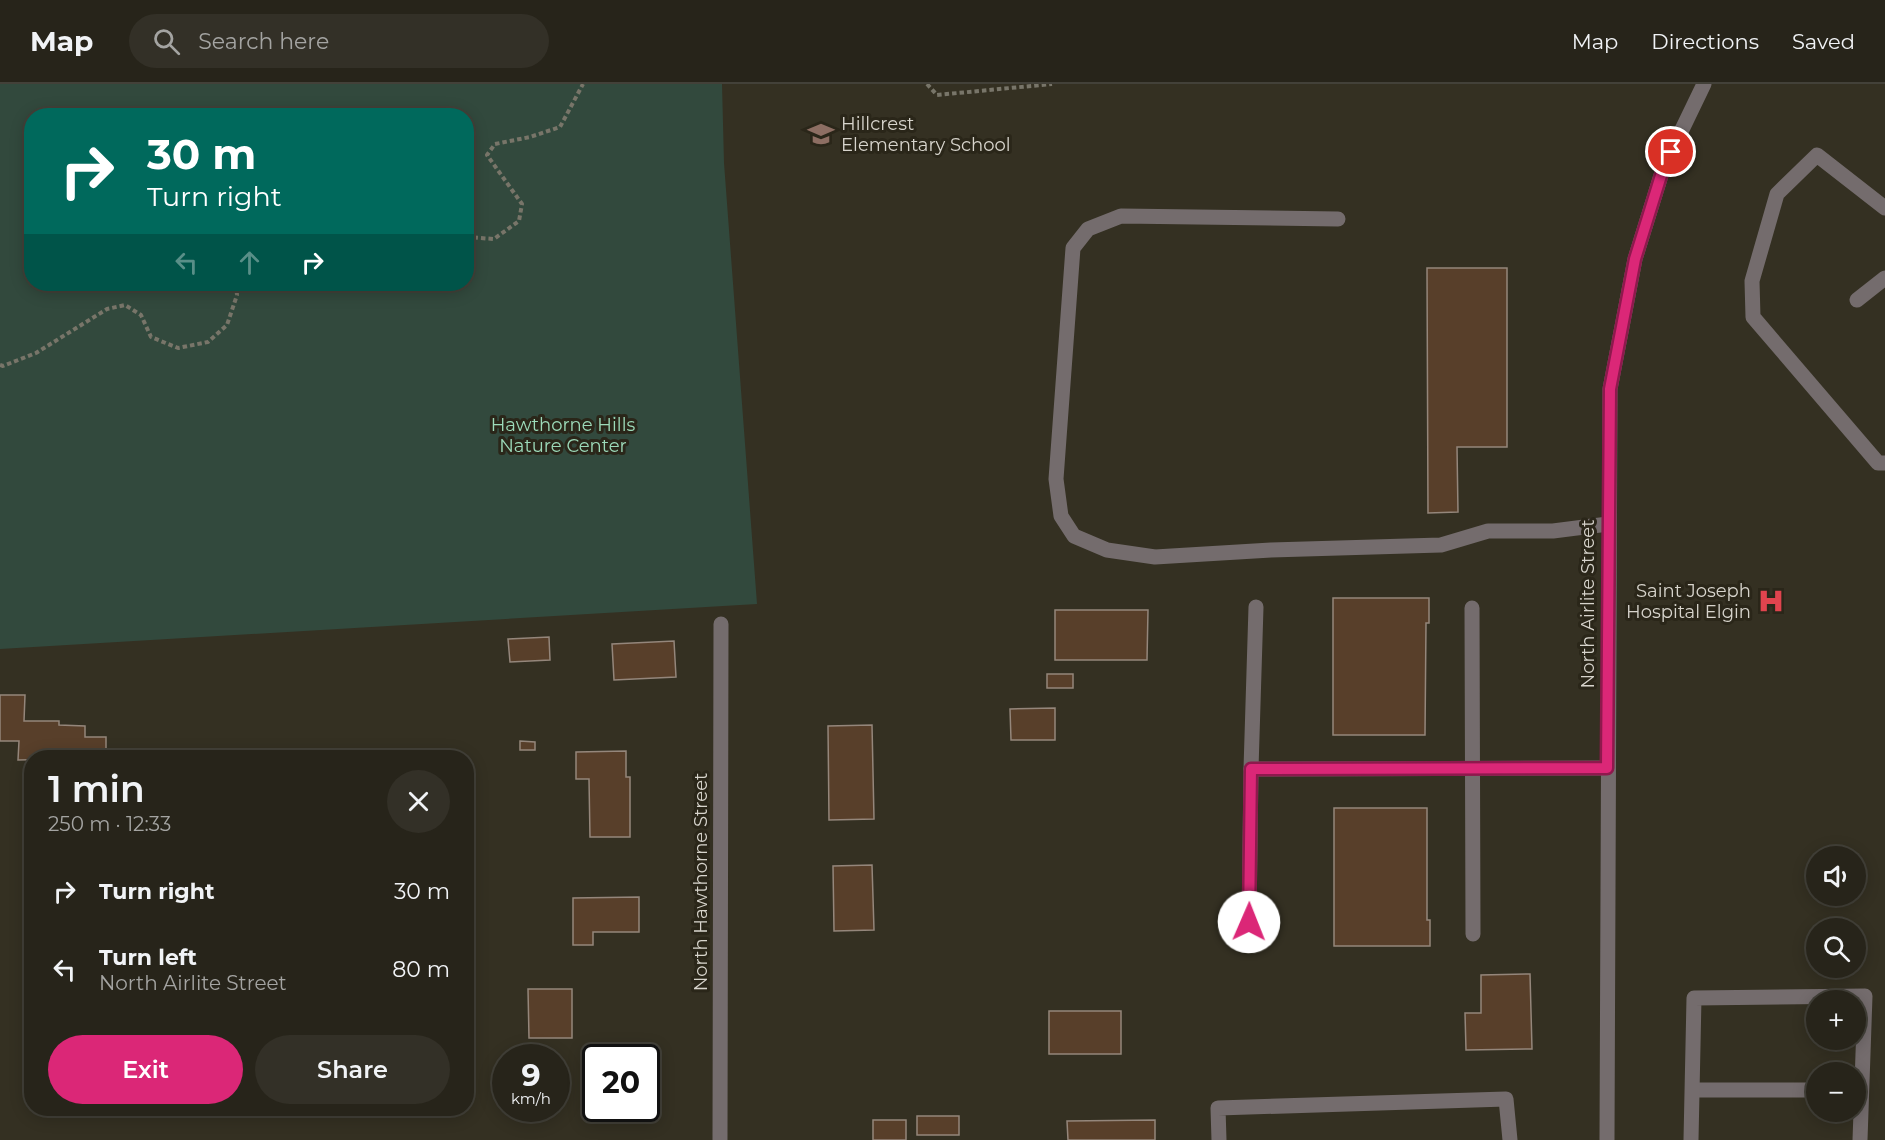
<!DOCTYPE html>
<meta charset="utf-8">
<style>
body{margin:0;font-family:Montserrat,sans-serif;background:#333027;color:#f1f3f6;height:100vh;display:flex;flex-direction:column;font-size:22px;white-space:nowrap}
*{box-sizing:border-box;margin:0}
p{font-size:20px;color:#a4a4a2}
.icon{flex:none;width:33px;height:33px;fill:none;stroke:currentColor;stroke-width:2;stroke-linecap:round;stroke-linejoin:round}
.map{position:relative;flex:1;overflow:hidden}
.sheet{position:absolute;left:24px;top:666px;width:450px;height:366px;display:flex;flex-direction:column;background:#27241a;border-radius:24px;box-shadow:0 3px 15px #0003,0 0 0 2px #434139}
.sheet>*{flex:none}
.hud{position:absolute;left:24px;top:24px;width:450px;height:183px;border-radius:24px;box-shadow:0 3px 15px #0003,0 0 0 2px #434139;background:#00695c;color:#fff;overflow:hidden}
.buttons{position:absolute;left:1806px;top:762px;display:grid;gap:12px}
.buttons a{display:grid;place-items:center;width:60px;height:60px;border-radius:50%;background:#27241a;box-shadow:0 3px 15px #0003,0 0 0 2px #434139;font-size:30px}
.speed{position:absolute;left:492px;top:960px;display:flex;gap:12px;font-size:30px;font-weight:700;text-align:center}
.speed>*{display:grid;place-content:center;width:78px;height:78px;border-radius:50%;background:#27241a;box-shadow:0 3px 15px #0003,0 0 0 2px #434139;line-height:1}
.speed small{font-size:15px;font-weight:400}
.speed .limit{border:3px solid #111;border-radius:9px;background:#fff;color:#111}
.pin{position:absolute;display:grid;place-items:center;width:51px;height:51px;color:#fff;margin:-26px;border:3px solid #fff;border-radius:50%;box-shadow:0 2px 6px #0007}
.me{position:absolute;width:66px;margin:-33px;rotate:1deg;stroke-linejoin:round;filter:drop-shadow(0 0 4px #0008)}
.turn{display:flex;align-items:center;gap:21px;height:126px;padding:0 24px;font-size:27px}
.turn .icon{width:78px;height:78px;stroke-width:2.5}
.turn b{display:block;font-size:42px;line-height:51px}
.lanes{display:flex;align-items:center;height:57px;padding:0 24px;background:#0003;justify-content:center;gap:30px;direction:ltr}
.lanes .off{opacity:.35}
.round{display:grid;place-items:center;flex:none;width:63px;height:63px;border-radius:32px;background:#333027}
.summary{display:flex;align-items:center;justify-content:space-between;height:102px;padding:0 24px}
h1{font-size:36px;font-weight:600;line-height:45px}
.primary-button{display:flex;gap:12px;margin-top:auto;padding:12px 24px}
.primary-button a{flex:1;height:69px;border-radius:36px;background:#db2777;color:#fff;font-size:24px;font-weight:600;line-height:69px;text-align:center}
.primary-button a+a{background:#333027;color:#f1f3f6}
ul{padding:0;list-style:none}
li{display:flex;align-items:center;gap:18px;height:78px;padding:0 24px}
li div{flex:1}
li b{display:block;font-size:22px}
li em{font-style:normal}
header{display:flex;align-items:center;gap:36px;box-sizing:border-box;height:84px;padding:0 30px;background:#27241a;border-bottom:2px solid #434139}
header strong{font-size:28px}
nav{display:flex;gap:33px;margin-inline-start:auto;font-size:21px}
.search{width:420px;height:54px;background:#333027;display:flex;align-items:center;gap:15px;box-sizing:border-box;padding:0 21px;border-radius:33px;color:#a4a4a2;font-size:22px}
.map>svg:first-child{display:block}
</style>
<header>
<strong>Map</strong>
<div class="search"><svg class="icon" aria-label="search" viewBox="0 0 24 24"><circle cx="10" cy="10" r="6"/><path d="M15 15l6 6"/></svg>Search here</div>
<nav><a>Map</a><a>Directions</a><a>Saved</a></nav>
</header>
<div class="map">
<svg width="1885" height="1056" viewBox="0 0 1885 1056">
<rect width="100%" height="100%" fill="#343022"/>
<path fill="#32493d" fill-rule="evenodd" d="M0,0H722L724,79L757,520L0,565ZM32,32H466V200H32Z"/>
<g fill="#583f2a" stroke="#94867b" stroke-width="1.5">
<path d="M1427,184H1507V363H1457L1458,428L1428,429Z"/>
<path d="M1333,514H1429V539H1426L1425,651H1333Z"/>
<path d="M1055,526H1148L1147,576H1055Z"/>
<path d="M549,553L550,576L510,578L508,555Z"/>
<path d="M674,557L676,593L614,596L612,560Z"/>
<rect x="1047" y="590" width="26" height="14"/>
<path d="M0,611H25L24,637H59V641L85,642V653H106V674L18,676L19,657H0Z"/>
<path d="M1055,624V656H1011L1010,625Z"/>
<path d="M872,641L874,735L829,736L828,642Z"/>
<path d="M520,657L535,658V666H520Z"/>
<path d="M626,667V693H630V753H590L589,695H576V668Z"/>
<path d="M1334,724H1427V836H1430V862H1334Z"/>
<path d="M872,781L874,846L834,847L833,782Z"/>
<path d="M639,813V848H593V861H573V814Z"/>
<path d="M1530,890L1532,965L1466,966L1465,929H1481V891Z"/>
<path d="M528,905H572V954H529Z"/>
<rect x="1049" y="927" width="72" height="43"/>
<rect x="917" y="1032" width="42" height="19"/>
<rect x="873" y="1036" width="33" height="20"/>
<path d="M1155,1036V1056H1068L1067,1037Z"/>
</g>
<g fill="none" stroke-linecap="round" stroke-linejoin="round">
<g stroke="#787569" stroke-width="4" stroke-dasharray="4.5 3" stroke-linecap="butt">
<path d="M927,0L937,11L1052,0"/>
<path d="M466,153L494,155L519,137L522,120L487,71L495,60L530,53L560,43L583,0"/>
<path d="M0,281L3,282L36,269L107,225L125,221L141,231L151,253L178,264L208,258L227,241L237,211L236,200"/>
</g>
<g stroke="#746c6d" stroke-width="15">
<path d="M1885,124L1817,71L1777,110L1752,197L1753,233L1878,379H1885"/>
<path d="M1338,135L1121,132L1088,145L1073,164L1056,395L1061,432L1074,452L1107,466L1155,473L1271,466L1441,461L1488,447H1553L1608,440"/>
<path d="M1857,216L1885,194"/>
<path d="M1256,523L1251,685L1607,684"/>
<path d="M1472,524L1473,850"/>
<path d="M1249,838L1251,685"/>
<path d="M1694,1006H1816"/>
<path d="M720,1056L721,540"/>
<path d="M1219,1056L1218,1024L1506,1015L1510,1056"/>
<path d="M1607,1056L1610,305L1635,175L1663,85L1704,0"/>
<path d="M1691,1056L1694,914L1865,912L1860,1056"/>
</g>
</g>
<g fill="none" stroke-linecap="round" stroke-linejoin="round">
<g stroke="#8e194d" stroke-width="15">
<path id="route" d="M1249,838L1251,685L1607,684L1610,305L1635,175L1663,85L1671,68"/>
</g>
<use href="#route" stroke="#db2777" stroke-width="10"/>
</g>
<defs>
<g id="school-bare" transform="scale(2.07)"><path d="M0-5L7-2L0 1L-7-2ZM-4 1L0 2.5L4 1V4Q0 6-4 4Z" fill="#8d6e63" stroke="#2a2619" stroke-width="2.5" paint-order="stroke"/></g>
<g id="hospital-bare" transform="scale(2.07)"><path d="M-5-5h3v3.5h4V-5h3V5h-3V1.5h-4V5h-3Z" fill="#e0444e" stroke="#2a2619" stroke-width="2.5" paint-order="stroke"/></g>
</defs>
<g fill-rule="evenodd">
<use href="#school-bare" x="821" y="50"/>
<use href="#hospital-bare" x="1771" y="517"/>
</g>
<g text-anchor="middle" stroke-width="6" stroke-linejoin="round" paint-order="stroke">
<g font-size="18" fill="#d7d4cc" stroke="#2a2619" text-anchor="start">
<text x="841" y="46">Hillcrest<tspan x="841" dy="21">Elementary School</tspan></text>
<text x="1751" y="513" text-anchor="end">Saint Joseph<tspan x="1751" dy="21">Hospital Elgin</tspan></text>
</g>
<g font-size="18" fill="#9cdab9" stroke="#2a2619">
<text x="563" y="347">Hawthorne Hills<tspan x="563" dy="21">Nature Center</tspan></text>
</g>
<g font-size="18" fill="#d7d4cc" stroke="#2a2619">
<text transform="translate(1588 520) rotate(-90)" y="6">North Airlite Street</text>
<text transform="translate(701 798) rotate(-90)" y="6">North Hawthorne Street</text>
</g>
</g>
</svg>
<div class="buttons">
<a><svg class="icon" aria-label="sound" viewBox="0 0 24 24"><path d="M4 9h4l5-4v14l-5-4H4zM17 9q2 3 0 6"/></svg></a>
<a><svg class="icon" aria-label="search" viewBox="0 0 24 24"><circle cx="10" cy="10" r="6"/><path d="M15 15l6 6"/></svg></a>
<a>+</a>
<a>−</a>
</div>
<div class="speed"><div>9<small>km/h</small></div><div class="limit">20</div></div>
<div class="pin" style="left:1671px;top:68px;background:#d93025"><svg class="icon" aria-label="arrive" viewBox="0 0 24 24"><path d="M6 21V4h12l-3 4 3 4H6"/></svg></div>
<svg class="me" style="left:1249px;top:838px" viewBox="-20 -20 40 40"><circle r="19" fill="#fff"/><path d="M0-13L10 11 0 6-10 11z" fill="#db2777"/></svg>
<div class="hud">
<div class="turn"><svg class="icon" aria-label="right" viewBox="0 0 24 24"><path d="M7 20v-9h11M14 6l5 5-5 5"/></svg><div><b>30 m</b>Turn right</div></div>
<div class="lanes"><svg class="icon off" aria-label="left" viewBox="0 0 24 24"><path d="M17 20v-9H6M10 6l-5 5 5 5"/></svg><svg class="icon off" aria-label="ahead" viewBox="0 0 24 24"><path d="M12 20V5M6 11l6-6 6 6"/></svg><svg class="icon" aria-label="right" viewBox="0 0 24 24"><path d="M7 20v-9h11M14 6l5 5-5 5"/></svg></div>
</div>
<section class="sheet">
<div class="summary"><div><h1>1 min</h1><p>250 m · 12:33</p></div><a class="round"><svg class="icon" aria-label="close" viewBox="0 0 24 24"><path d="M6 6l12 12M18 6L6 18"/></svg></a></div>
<ul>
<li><svg class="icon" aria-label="right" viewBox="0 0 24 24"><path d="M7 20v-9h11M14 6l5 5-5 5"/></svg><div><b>Turn right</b></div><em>30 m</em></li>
<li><svg class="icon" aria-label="left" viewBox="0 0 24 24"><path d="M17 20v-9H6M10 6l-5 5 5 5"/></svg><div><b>Turn left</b><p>North Airlite Street</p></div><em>80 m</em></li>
</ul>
<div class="primary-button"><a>Exit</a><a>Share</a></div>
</section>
</div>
